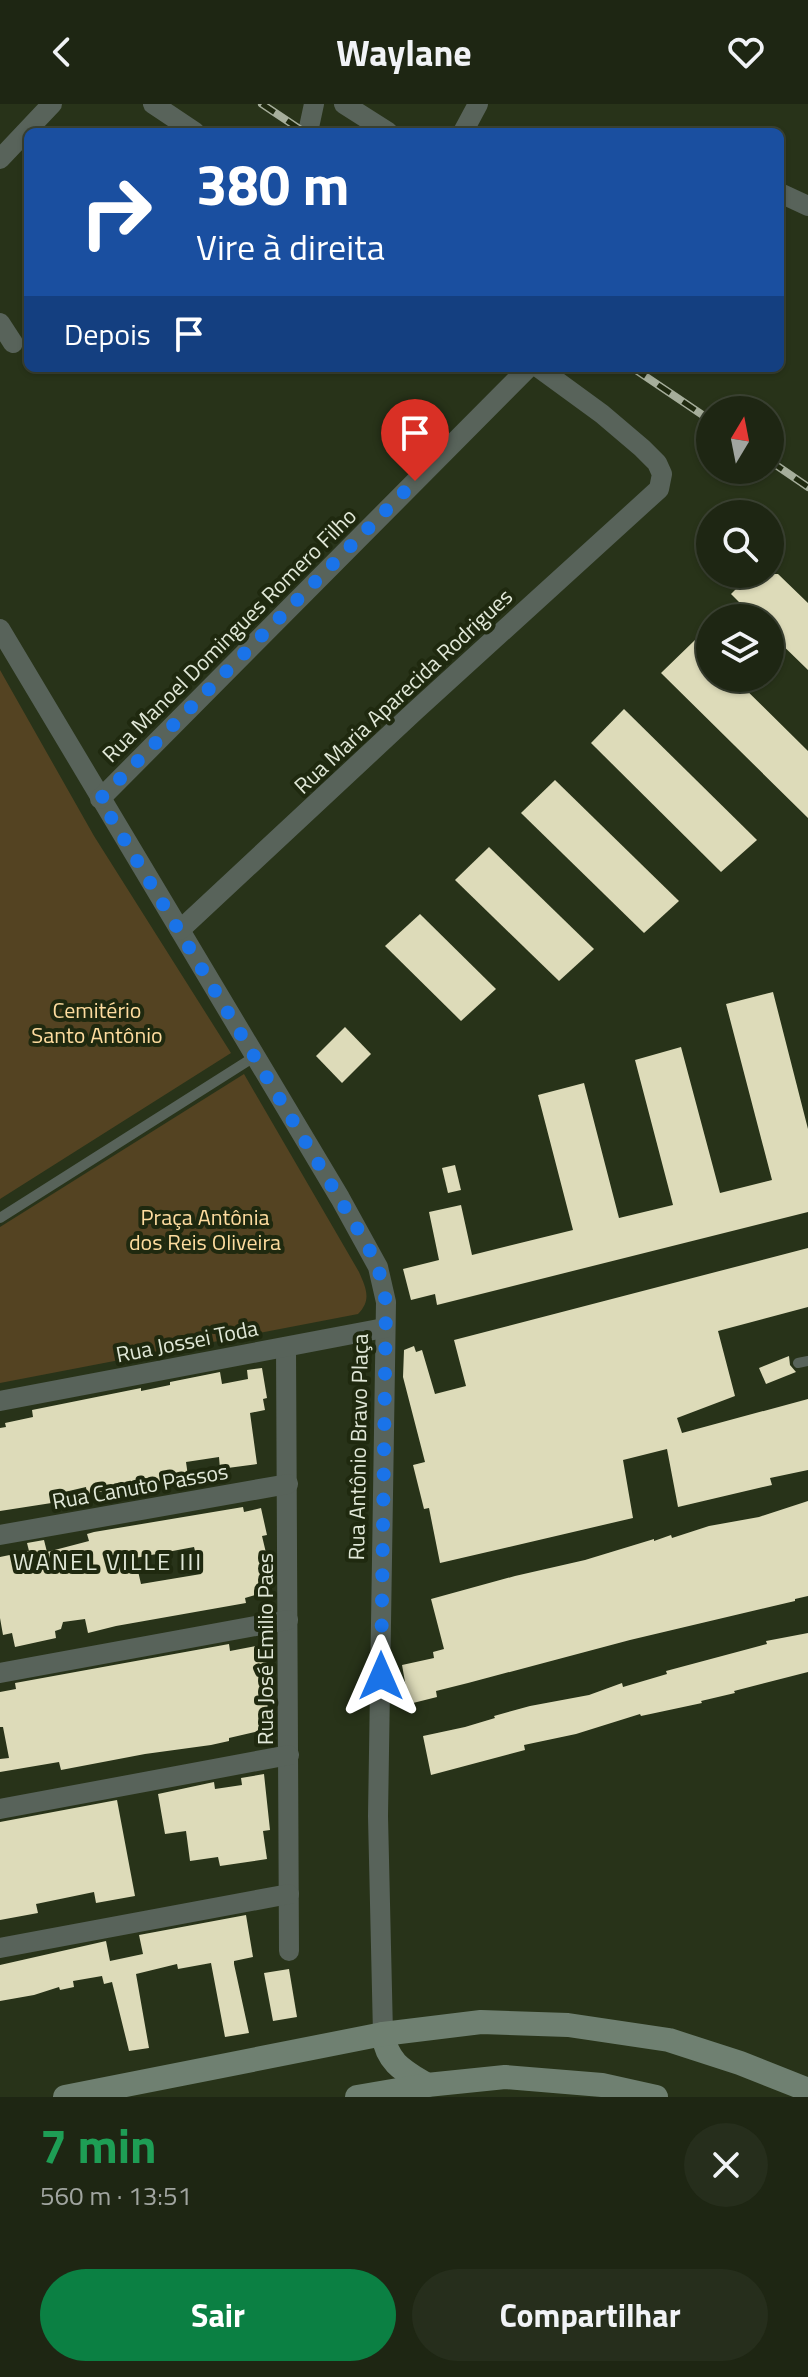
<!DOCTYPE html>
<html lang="pt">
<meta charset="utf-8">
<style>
body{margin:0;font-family:"Titillium Web",sans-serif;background:#262e1c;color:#f1f3f6;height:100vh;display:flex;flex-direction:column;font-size:30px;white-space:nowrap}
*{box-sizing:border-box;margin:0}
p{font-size:26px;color:#a1a5a0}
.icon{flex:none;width:44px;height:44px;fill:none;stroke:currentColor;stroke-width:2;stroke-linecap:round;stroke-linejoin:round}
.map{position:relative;height:1993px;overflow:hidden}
.drawer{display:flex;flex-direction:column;background:#1e2613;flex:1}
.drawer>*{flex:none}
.banner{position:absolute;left:24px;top:24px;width:760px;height:244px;border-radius:12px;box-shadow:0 2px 6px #0004,0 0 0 2px #3c4333;background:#1a4fa0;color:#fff;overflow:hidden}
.needle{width:52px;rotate:10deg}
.buttons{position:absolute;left:696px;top:292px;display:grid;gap:16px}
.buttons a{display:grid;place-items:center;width:88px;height:88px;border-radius:50%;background:#1e2613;box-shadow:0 2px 6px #0004,0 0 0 2px #3c4333;font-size:40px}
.pin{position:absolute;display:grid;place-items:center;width:68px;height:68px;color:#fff;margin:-82px -34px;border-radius:50% 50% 50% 0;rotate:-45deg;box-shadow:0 0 8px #0007}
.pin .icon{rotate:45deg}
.me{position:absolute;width:88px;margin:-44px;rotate:0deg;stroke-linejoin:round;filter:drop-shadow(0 0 6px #0008)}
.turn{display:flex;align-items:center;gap:28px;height:168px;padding:0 40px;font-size:36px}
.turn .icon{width:104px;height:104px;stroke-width:2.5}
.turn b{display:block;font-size:56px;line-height:68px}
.then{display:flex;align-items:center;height:76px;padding:0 40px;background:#0003;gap:16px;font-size:30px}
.round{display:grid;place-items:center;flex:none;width:84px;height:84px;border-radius:42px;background:#262e1c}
.head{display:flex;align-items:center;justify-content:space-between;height:136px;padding:0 40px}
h1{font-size:48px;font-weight:700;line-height:60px;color:#1e9e55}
.button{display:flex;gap:16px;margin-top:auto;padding:16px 40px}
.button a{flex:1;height:92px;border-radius:48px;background:#0b8043;color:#fff;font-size:32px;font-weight:700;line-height:92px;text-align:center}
.button a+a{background:#262e1c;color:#f1f3f6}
header{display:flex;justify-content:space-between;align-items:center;height:104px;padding:0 40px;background:#1e2613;font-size:36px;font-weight:700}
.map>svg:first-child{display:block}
</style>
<header><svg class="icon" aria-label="back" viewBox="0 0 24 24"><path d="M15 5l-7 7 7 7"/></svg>Waylane<svg class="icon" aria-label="heart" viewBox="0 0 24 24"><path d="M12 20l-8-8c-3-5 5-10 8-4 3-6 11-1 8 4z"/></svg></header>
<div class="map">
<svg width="808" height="1993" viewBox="0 0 808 1993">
<rect width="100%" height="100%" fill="#283319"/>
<g fill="#544322">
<path d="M0,566L94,732L231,949L0,1095Z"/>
<path d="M244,970L359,1168C366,1184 372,1196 358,1210L0,1279V1123Z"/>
</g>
<g fill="#dddbb9" fill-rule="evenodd">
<path d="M751,470H778L808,499V566L770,529V514H755L731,490Z"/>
<path d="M695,536L710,551V574H734L808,647V714L661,569Z"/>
<path d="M624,605L757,736L721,768L591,639Z"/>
<path d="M555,676L679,797L644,829L521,709Z"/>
<path d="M489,743L594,845L559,877L455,776Z"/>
<path d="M420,810L496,885L461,917L385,842Z"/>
<path d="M773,888L808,1025V1108L437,1201L435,1190L411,1196L403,1165L439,1156L429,1108L461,1101L472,1151L573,1126L538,991L584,979L619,1114L673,1101L635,956L681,943L720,1089L772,1076L726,900Z"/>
<path d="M345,923L371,950L342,979L316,952Z"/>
<path d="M455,1061L461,1086L448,1089L442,1064Z"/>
<path d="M808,1144V1203L718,1227L735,1292L677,1314L682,1329L808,1295V1366L770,1374L772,1381L678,1403L667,1345L623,1356L633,1414L440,1459L429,1404L424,1405L413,1361L425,1358L403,1273L404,1246L414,1242L416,1248L422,1246L435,1290L466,1282L454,1236Z"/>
<path d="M789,1252L790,1261L796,1268L766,1280L759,1264Z"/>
<path d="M262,1264L267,1294L263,1295L265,1306L250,1309L257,1360L220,1365L219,1353L186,1358L188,1372L87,1390L86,1383L56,1390L58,1398L0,1407V1324L6,1323L5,1319L33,1313L32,1306L141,1284V1287L170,1281V1278L220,1268L222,1280L248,1275L247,1266Z"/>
<path d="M808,1397V1492L795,1495V1497L630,1536L468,1579L436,1587L437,1593L409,1600L402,1561L434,1554L433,1548L444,1545L431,1495L515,1472L585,1456L654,1435V1437L671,1431L672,1434L709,1422L759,1413Z"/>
<path d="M243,1403L244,1408L261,1404L267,1431L262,1432L272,1474L268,1475L270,1481L265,1482L266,1488L245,1494L246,1499L116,1522L88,1529L85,1515L63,1518L61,1525L55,1527L56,1534L15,1543L12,1529L3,1531L0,1514V1453L29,1447L27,1439L44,1436L47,1448L89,1437L87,1430L94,1428ZM194,1443L201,1470L141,1480L135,1454Z"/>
<path d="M808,1529V1568L734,1587L735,1589L701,1597L702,1599L641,1612L640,1610L576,1630L524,1641L525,1646L431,1671L423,1632L465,1623L495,1614L494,1612L530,1602L589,1591L622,1579L623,1583L667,1570L666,1567L767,1540L766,1537Z"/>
<path d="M271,1539L275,1557L269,1558L267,1617L263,1626L229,1634V1637L211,1641L145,1650L61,1666L59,1658L0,1668V1655L9,1654L3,1623H0V1588L16,1585L15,1579L229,1540L230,1547Z"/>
<path d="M264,1670L270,1726L263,1727L267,1755L220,1762L218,1753L190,1757L186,1727L165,1730L158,1690L214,1678L215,1685L242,1681L241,1674Z"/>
<path d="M117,1696L135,1792L96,1799L94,1788L36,1800L38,1809L0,1816V1718Z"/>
<path d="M246,1811L253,1853L234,1857V1860L249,1929L225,1933L211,1859L178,1865L177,1860L136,1870L149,1944L129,1947L112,1878L104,1880L102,1872L73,1877L74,1883L60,1886L59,1883L34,1891L0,1897V1861L106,1837L110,1857L143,1850L139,1831Z"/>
<path d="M289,1865L297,1913L273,1917L264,1869Z"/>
</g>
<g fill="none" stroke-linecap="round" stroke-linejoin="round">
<g stroke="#58635a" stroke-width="10">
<path d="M0,1114L254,953"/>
<path d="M798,1259L808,1257"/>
</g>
<g stroke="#58635a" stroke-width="20">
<path d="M153,0L195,28"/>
<path d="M344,0L388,28"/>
<path d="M308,28L314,0"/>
<path d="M463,28L478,0"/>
<path d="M0,55L52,0"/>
<path d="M780,89L808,102"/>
<path d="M0,219L13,239"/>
<path d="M0,525L340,1094L378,1163L386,1198L378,1712L383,1930"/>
<path d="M100,695L528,264"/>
<path d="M180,826L415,607L659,385L662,370L657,359L642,344L602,310L539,264"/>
<path d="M286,1243L289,1847"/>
<path d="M0,1297L384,1224"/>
<path d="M0,1431L288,1380"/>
<path d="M0,1569L288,1516"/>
<path d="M0,1705L289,1651"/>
<path d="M0,1844L289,1790"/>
</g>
<g stroke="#6f8071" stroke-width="24">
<path d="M383,1930C387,1959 404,1967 427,1981"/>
<path d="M65,1993L383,1930L481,1918L568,1921L669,1936L740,1959L808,1986"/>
<path d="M357,1993L427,1981L505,1973L602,1981L656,1993"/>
</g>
<g stroke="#a6ae9b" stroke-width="8">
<g id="rail">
<path d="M262,0L304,28"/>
<path d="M633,264L710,316"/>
<path d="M770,357L808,383"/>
</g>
</g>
<use href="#rail" stroke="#1f290f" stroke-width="5" stroke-dasharray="15" stroke-linecap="butt"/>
</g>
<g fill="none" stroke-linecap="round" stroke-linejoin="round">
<path stroke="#1a73e8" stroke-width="14" stroke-dasharray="0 25.2" d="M381,1572L386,1198L378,1163L366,1139L100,695L415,377"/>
</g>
<g text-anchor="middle" stroke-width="8" stroke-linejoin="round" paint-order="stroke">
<g font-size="22" fill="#e1e8d8" stroke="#1f290f">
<text transform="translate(229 531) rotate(-45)" y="8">Rua Manoel Domingues Romero Filho</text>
<text transform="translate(403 587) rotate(-43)" y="8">Rua Maria Aparecida Rodrigues</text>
<text transform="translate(187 1237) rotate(-11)" y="8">Rua Jossei Toda</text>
<text transform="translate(358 1343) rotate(-89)" y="8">Rua Antônio Bravo Plaça</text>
<text transform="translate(140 1382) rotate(-10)" y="8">Rua Canuto Passos</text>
<text transform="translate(265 1545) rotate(-90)" y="8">Rua José Emilio Paes</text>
</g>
<g font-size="22" fill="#fedc9f" stroke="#1f290f">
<text x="97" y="914">Cemitério<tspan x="97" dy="25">Santo Antônio</tspan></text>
<text x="205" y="1121">Praça Antônia<tspan x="205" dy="25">dos Reis Oliveira</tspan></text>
</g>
<g font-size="24" letter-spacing="2" fill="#e1e8d8" stroke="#1f290f">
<text x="108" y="1466">WANEL VILLE III</text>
</g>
</g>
</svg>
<div class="buttons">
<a><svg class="needle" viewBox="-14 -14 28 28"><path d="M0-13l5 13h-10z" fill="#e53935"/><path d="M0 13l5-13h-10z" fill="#a1a5a0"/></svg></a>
<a><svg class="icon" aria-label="search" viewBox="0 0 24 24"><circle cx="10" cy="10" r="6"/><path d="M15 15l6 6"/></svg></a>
<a><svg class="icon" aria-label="layers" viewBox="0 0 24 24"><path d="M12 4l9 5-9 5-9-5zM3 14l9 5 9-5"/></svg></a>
</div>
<div class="pin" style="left:415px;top:377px;background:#d93025"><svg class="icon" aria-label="arrive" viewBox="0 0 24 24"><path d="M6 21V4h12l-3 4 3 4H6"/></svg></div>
<svg class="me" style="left:381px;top:1572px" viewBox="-20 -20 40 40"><path d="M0-17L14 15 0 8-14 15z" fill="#1a73e8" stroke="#fff" stroke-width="4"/></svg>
<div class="banner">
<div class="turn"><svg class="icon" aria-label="right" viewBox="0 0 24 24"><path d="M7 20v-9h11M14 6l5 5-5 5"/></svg><div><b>380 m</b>Vire à direita</div></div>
<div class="then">Depois<svg class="icon" aria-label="arrive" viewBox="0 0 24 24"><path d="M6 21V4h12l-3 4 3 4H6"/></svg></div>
</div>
</div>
<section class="drawer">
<div class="head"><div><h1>7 min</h1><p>560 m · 13:51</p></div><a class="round"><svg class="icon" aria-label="close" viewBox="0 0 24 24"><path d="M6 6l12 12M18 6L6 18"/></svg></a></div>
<div class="button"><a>Sair</a><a>Compartilhar</a></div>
</section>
